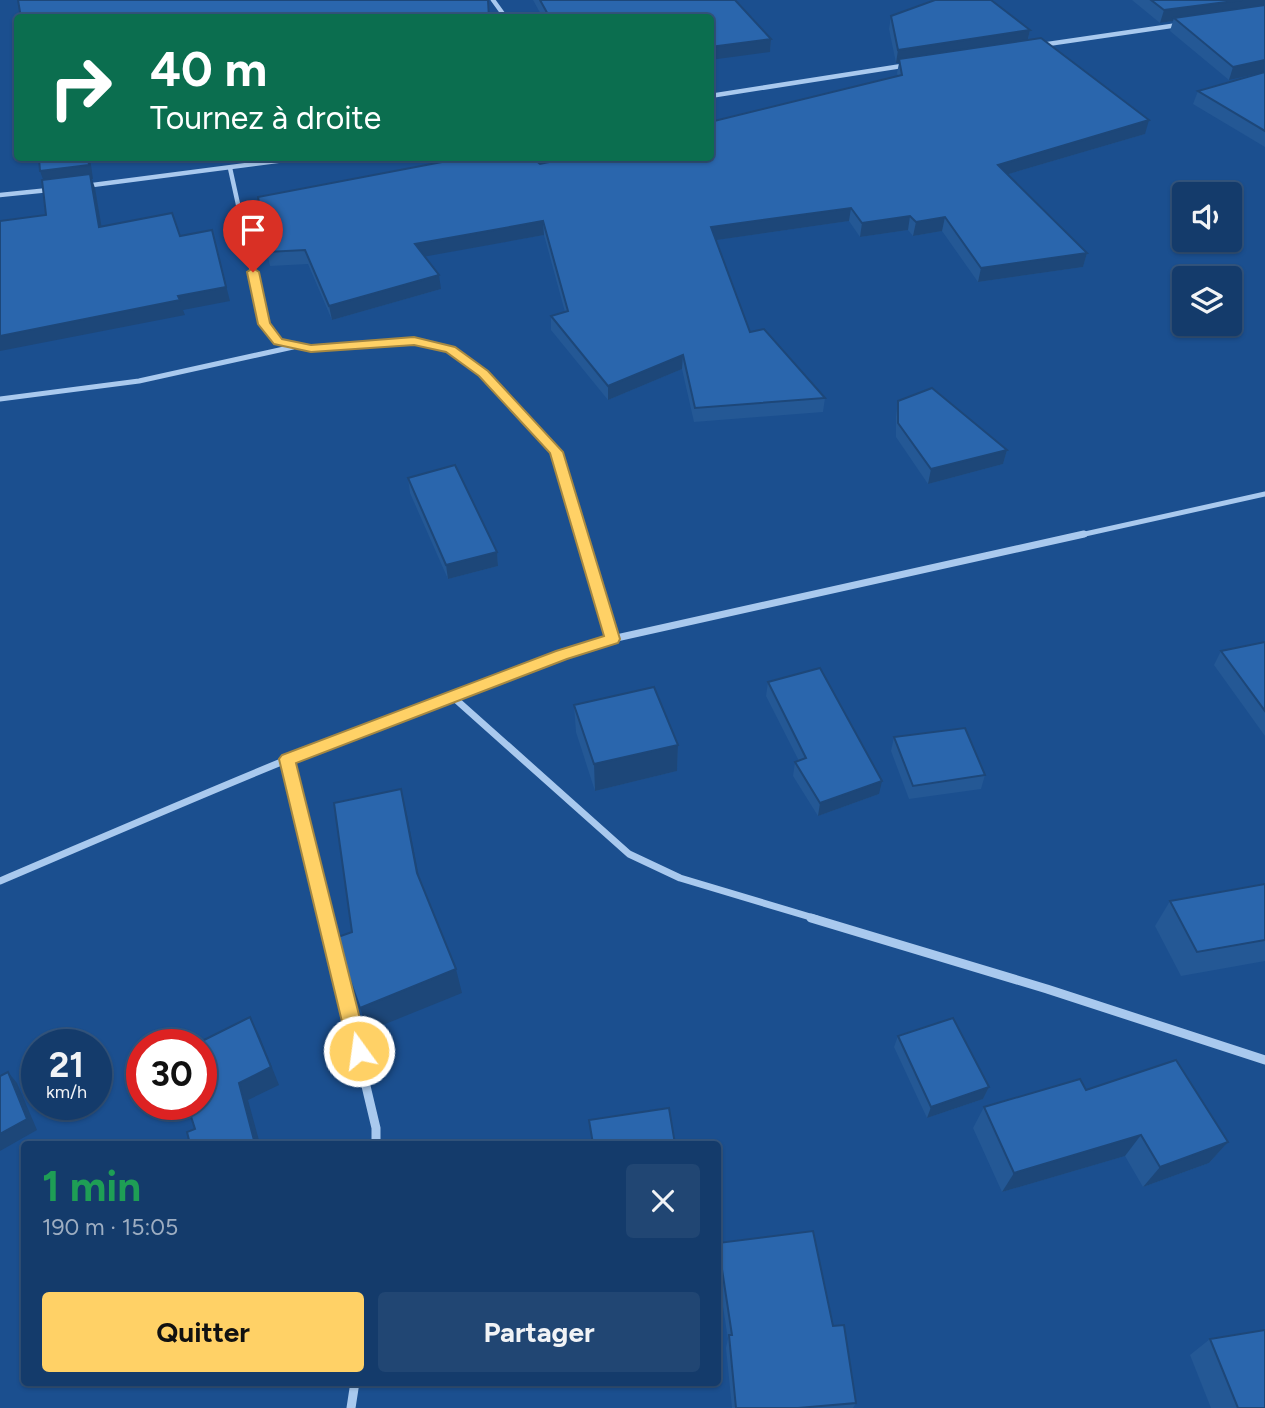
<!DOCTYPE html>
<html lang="fr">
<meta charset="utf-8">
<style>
body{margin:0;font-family:Figtree,sans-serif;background:#214673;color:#f1f3f6;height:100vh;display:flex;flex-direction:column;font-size:26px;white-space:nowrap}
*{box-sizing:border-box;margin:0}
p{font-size:23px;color:#9dadc1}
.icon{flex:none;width:38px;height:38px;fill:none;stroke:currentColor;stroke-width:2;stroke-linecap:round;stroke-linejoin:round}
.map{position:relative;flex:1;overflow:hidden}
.panel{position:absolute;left:21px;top:1141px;width:700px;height:245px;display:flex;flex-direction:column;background:#143b6b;border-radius:7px;box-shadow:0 2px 5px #0004,0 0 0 2px #33557e}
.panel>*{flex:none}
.hud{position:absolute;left:14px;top:14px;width:700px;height:147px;border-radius:7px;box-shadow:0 2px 5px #0004,0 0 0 2px #33557e;background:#0b6e4f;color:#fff;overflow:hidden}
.controls{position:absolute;left:1172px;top:182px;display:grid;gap:14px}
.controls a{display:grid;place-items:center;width:70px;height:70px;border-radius:7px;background:#143b6b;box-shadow:0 2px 5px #0004,0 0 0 2px #33557e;font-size:35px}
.speed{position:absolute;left:21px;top:1029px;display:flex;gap:14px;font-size:35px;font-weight:700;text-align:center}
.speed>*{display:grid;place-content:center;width:91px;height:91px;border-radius:50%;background:#143b6b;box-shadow:0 2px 5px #0004,0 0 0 2px #33557e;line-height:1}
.speed small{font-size:18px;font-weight:400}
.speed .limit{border:10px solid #d22;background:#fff;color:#111}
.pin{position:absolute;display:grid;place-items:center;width:60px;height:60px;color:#fff;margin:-72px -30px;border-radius:50% 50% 50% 0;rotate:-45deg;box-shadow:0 0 7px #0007}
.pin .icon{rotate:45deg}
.me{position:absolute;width:77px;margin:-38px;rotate:346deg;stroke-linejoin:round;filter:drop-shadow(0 0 5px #0008)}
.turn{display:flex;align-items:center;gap:24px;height:147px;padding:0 21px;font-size:32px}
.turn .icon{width:91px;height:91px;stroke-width:2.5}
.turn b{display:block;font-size:49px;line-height:60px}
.round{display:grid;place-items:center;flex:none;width:74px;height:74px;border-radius:7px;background:#214673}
.overview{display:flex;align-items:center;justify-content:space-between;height:119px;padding:0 21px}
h1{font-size:42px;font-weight:700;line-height:52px;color:#1e9e55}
.primary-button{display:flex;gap:14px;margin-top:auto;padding:14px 21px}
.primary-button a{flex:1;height:80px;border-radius:7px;background:#ffd166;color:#111;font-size:28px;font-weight:700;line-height:80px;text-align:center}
.primary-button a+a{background:#214673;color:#f1f3f6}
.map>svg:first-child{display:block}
</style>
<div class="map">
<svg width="1265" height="1408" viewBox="0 0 1265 1408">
<rect width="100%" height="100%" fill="#1b4f8f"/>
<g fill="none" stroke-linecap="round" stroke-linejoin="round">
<g stroke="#a9c9ee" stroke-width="4.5">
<path d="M493,0L506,18"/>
<path d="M1041,45L1178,25"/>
<path d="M710,96L908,65"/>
<path d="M230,168L245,236"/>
<path d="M85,186L300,158"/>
<path d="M0,195L49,190"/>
</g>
<g stroke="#a9c9ee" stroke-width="5">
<path d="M244,234L264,324L278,342L311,349L414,341L450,350L483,373L556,452L581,536"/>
<path d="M0,399L139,381L293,347"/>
<path d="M1076,536L1265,494"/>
</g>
<g stroke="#a9c9ee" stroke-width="7">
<path d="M581,534L612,639"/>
<path d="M453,697L629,854L680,878L817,919"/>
<path d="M287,759L327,919"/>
<path d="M0,881C202,795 403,706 612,639L1084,534"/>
</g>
<g stroke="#a9c9ee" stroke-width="9">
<path d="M326,918L376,1128V1144"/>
<path d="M811,918L1047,989L1265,1060"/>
<path d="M351,1408L355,1382"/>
</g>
</g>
<g fill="#245895">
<path d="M533,0H735L771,39L770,52L710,18H543Z"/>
<path d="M1132,0H1265L1229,80L1170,31L1173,21L1160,23Z"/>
<path d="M891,16L1030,30L1028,40L1145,134L1008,174L1087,253L1083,267L978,282L942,231L913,236L908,230L860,237L849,221L716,240L750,332L825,398L823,412L694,422L682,369L608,400L551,330V316L565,312L544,235L425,256L441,289L332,320L308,264L270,266L267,252L540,164L898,76L897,73L899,63H896L889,29Z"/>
<path d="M1265,72V147L1193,104L1198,91Z"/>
<path d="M898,401L1007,450L1003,464L928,484L896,437V416Z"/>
<path d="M408,478L497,552L498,566L448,579L410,493Z"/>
<path d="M1265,642V736L1214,665L1221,651Z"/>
<path d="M768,682L879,794L818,816L793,776L795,762L799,761L766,696Z"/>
<path d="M574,705L678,745L677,771L595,791L576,732Z"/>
<path d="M894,737L985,775L981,789L909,799L891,751Z"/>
<path d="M1265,884V961L1181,976L1155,926L1170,901Z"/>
<path d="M898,1036L989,1087L983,1099L927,1118L894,1047Z"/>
<path d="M1086,1090L1228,1142L1209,1163L1143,1187L1125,1156L1002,1192L973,1128L984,1107Z"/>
<path d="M718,1243L833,1326L856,1403L853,1408H732L726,1348L728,1339L718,1275Z"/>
<path d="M1210,1339L1265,1408H1211L1190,1355Z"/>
</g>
<g fill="#1d4779">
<path d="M1242,0H1265V9L1174,18L1173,21L1160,23L1164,10Z"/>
<path d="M1030,30L1027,43L899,59V63H896L898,50Z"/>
<path d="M771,39L770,52L710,60V47Z"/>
<path d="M1265,60V72L1229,80L1233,67Z"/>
<path d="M1149,120L1145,134L995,178L998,165Z"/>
<path d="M88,158H90L93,179H92L95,188L104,241L45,185L40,171Z"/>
<path d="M851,208L849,221L710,241L711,227Z"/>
<path d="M910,216L908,230L860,237L862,223Z"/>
<path d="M945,217L942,231L913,236L916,222Z"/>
<path d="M543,221L544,235L417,258L415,244Z"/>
<path d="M212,230L230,301L183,310L185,315L0,351V336L178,296Z"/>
<path d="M1087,253L1083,267L978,282L981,268Z"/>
<path d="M439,275L441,289L332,320L329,306Z"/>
<path d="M683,355L682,369L608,400V386Z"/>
<path d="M1007,450L1003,464L928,484L931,469Z"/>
<path d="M497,552L498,566L448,579L446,565Z"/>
<path d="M678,745L677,771L595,791L594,764Z"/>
<path d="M882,781L879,794L818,816L820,803Z"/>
<path d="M401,789L407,815L423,898L417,873Z"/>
<path d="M456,969L462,993L368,1031L360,1008Z"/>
<path d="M250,1017L259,1035L279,1085L248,1100L260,1144H255L239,1083Z"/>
<path d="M8,1072L17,1083L37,1130L0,1151V1134Z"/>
<path d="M989,1087L983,1099L927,1118L931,1107Z"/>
<path d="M1141,1135L1125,1156L1002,1192L1014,1173Z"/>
<path d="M1228,1142L1209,1163L1143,1187L1160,1167Z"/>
</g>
<g fill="#2a66ad" stroke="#1d4779" stroke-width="2">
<path d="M18,0H488L489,18H21Z"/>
<path d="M540,0H735L771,39L710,47V18H550Z"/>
<path d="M935,0H991L1030,30L898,50L891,16Z"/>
<path d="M1151,0H1242L1164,10Z"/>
<path d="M1265,5V60L1233,67L1174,18Z"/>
<path d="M1041,38L1149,120L998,165L1087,253L981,268L945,217L916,222L910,216L862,223L851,208L711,227L750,332L764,329L825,398L695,408L683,355L608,386L551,316L568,311L543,221L415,244L439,275L329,306L305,250L267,252L258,197L463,158H533L540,164L568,158H710V122L902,75L899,59Z"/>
<path d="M1265,72V131L1198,91Z"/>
<path d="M39,158H88L89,165L40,171Z"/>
<path d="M90,174L99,227L172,213L180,236L212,230L226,287L178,296L180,300L0,336V221L46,215L42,180Z"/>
<path d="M932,388L1007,450L931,469L898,423V401Z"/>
<path d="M455,465L497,552L446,565L408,478Z"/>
<path d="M1265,642V711L1221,651Z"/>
<path d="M820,668L882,781L820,803L795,762L806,758L768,682Z"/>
<path d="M654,687L678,745L594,764L574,705Z"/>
<path d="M965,728L985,775L913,786L894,737Z"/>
<path d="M401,789L417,873L456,969L360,1008L335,938L352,932L334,803Z"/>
<path d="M1265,884V940L1197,952L1170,901Z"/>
<path d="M250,1017L271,1067L239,1083L255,1144H190L187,1132L195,1129L187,1104H201V1045H194Z"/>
<path d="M953,1018L989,1087L931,1107L898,1036Z"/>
<path d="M1176,1060L1228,1142L1160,1167L1141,1135L1014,1173L984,1107L1080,1079L1086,1090Z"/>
<path d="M8,1072L27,1119L0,1134V1076Z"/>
<path d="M669,1108L675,1144H593L589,1120Z"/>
<path d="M813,1231L833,1326L844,1325L856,1403L798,1408H736L729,1335H732L718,1243Z"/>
<path d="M1265,1330V1408H1238L1210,1339Z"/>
</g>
<path fill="#ffd166" stroke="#a68842" stroke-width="2" d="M253,268L259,272L270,323L282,339L311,345L414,337L455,347L488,371L563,452L620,639L618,643L567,659L296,763L368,1051L365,1057L359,1060L352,1057L349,1051L279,759L282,755L556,651L604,636L550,453L479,376L446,352L414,345L311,352L274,344L258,324L247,272Z"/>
</svg>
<div class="controls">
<a><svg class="icon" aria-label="sound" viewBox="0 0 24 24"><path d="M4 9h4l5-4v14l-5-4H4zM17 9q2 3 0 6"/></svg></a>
<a><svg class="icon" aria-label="layers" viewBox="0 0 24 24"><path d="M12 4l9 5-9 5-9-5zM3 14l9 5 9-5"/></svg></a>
</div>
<div class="speed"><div>21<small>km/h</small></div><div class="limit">30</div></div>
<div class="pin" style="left:253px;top:272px;background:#d93025"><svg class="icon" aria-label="arrive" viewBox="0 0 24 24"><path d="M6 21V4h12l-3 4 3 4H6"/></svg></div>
<svg class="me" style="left:359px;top:1051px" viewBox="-20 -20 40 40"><circle r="17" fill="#ffd166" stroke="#fff" stroke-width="3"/><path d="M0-11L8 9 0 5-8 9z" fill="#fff"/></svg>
<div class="hud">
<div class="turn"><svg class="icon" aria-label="right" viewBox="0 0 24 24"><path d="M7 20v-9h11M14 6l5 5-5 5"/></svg><div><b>40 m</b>Tournez à droite</div></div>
</div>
<section class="panel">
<div class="overview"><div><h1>1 min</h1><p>190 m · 15:05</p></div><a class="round"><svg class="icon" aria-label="close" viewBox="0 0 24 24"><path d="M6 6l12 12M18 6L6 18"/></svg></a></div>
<div class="primary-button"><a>Quitter</a><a>Partager</a></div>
</section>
</div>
